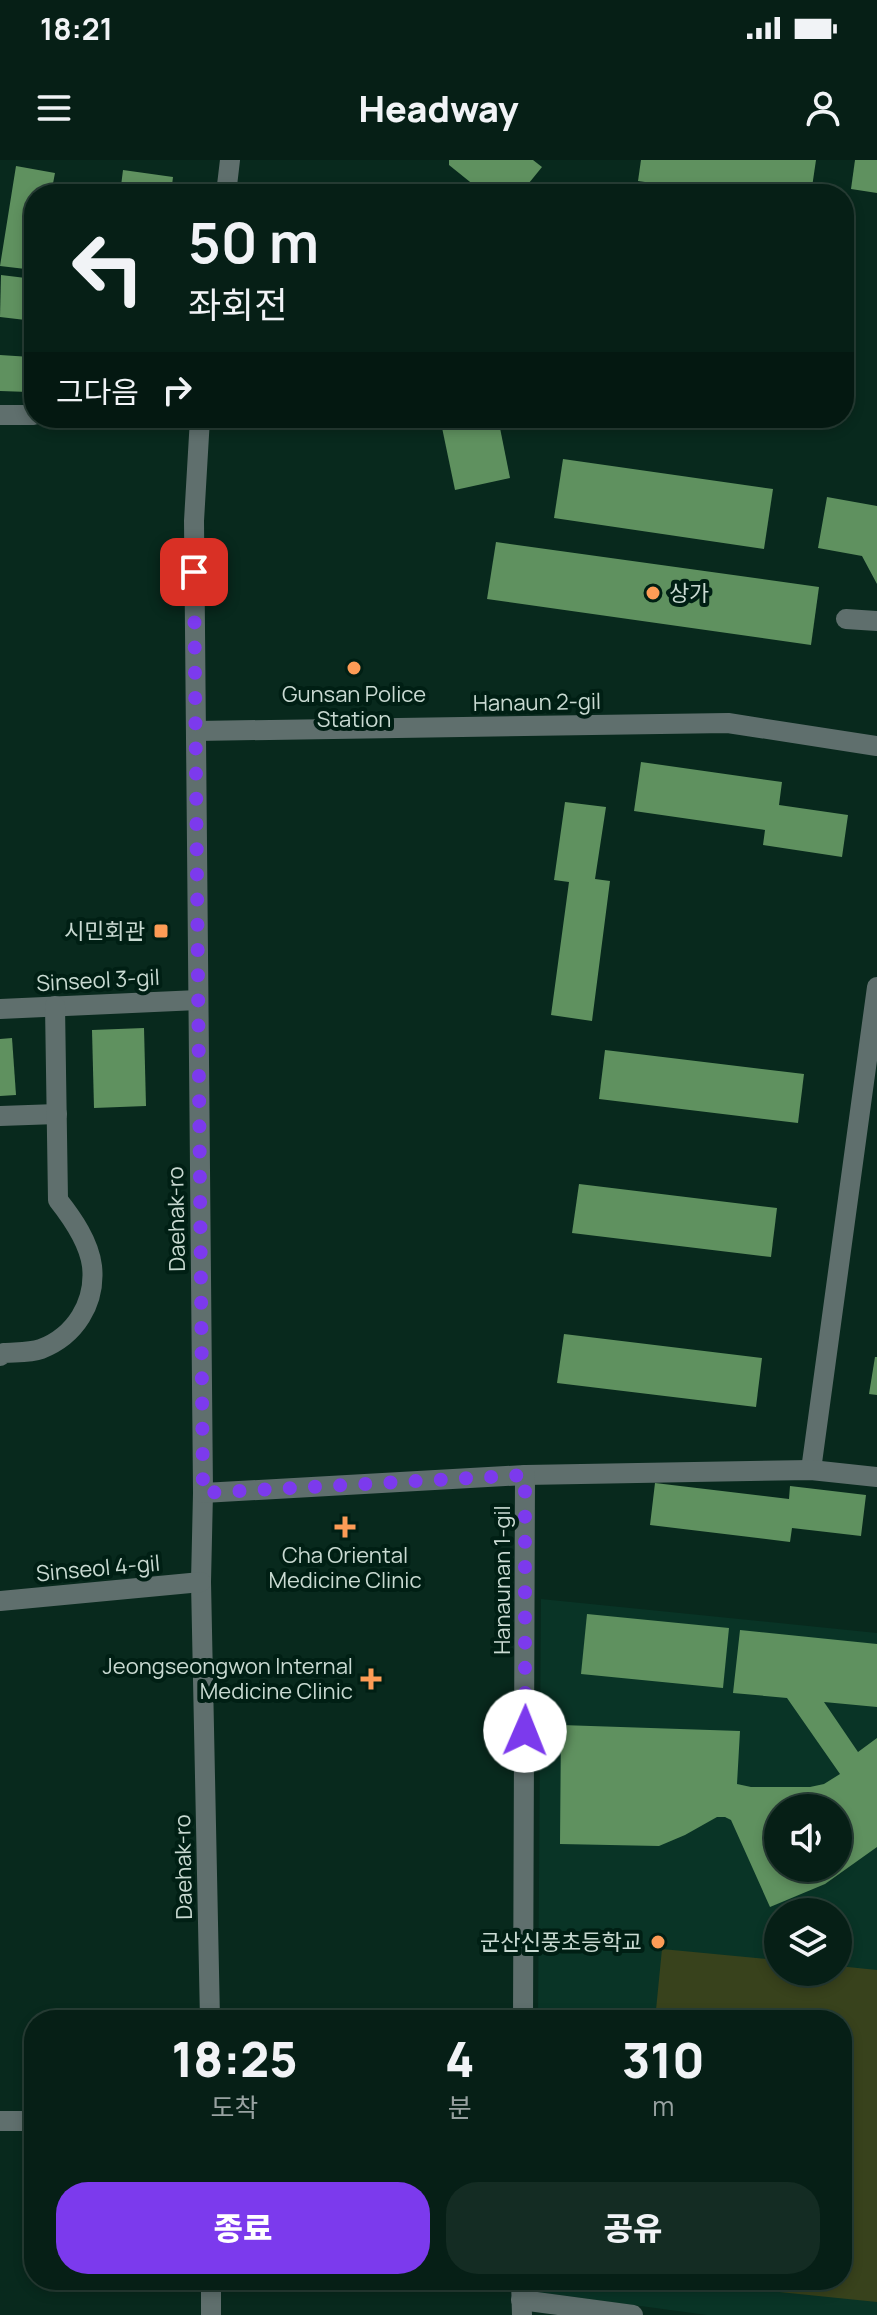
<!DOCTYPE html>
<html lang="ko">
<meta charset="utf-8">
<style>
body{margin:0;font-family:Manrope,"Noto Sans KR",sans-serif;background:#142c23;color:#f1f3f6;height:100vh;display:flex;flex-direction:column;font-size:30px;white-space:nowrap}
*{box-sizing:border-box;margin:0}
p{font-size:26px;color:#98a2a1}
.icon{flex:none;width:44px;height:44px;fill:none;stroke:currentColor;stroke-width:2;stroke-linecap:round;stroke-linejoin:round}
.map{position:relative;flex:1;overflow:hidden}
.panel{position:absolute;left:24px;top:1850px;width:828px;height:280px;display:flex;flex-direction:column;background:#061f16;border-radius:32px;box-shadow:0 4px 12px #0003,0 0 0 2px #273d35}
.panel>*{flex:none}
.guide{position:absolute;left:24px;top:24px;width:830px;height:244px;border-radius:32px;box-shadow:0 4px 12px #0003,0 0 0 2px #273d35;background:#061f16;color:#f1f3f6;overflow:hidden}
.tools{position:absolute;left:764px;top:1634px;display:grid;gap:16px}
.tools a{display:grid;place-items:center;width:88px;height:88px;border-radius:50%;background:#061f16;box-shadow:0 4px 12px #0003,0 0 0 2px #273d35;font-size:40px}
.pin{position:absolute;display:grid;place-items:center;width:68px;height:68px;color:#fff;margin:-34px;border-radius:16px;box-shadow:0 4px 12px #0006}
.me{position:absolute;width:88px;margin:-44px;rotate:1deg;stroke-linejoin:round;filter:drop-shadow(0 0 6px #0008)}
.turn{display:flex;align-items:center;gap:28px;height:168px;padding:0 32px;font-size:36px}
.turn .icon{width:104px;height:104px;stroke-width:2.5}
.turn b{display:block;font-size:56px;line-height:68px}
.then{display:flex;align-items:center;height:76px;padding:0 32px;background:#0003;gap:16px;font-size:30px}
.eta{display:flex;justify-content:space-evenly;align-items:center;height:136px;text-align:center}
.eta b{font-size:48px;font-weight:800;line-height:56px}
.primary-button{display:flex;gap:16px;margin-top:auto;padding:16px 32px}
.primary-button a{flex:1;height:92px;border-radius:32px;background:#7c3aed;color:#fff;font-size:32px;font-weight:800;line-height:92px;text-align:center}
.primary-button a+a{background:#142c23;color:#f1f3f6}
.status{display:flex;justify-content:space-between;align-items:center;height:56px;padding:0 40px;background:#061f16;direction:ltr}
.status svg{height:22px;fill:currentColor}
header{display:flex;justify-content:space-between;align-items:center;height:104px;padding:0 32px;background:#061f16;font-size:36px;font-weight:800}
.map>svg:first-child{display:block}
</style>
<div class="status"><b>18:21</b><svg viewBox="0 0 49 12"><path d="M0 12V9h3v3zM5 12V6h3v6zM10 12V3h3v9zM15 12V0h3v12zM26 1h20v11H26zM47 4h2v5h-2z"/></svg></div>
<header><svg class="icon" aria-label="menu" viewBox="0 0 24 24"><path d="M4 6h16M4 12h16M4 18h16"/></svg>Headway<svg class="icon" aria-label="person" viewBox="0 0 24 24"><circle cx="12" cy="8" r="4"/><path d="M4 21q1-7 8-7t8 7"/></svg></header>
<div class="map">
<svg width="877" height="2155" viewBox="0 0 877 2155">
<rect width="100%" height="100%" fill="#08291d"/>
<path fill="#093426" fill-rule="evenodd" d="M541,1439L877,1473V2155H707L537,2132V2120H842V1860H538ZM778,1648H838V1708H778ZM778,1752H838V1812H778Z"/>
<path fill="#38421c" d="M662,1789L778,1800V1812H838V1806L877,1810V2142L662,2120H842V1860H655Z"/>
<g fill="#5f915f" fill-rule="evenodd">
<path d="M449,0H533L542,7L520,34H485L449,5Z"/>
<path d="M641,0H816L811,34H729L638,21Z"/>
<path d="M855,0H877V33L851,29Z"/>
<path d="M16,6L55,13L51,34H34V110L0,106Z"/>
<path d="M123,10L173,17L171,34H120Z"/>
<path d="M64,24L106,30L105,34H63Z"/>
<path d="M1,115L34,119V161L0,157Z"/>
<path d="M0,195L31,197L29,232L0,231Z"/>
<path d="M440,258H498L510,318L455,330Z"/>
<path d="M563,299L773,329L764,389L554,358Z"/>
<path d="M827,337L877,346V424L862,396L818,388Z"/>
<path d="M496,382L819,427L811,485L487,439Z"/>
<path d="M641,602L782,622L779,645L848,655L842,697L763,685L765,670L634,651Z"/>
<path d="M565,642L606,647L595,719L610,721L592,861L551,855L569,722L554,720Z"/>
<path d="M144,868L146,946L94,948L92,870Z"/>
<path d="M12,878L16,935L0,936V879Z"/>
<path d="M605,890L804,914L798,963L599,939Z"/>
<path d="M579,1024L777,1048L771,1097L572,1073Z"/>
<path d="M564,1174L762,1198L756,1247L557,1223Z"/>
<path d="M875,1197H877V1235L869,1234Z"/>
<path d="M655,1323L789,1339L790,1326L866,1335L861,1376L792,1368L790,1382L650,1365Z"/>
<path d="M587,1454L729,1468L723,1528L581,1514Z"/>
<path d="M740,1470L877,1484V1547L824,1542L858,1592L877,1578V1687L825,1724L770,1747L731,1660L725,1657H717L685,1675L659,1686L560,1684L561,1565L740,1571L737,1624L751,1627H810L824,1624L840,1614L787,1538L733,1533ZM778,1648H838V1708H778Z"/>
</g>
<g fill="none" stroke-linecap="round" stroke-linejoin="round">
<g stroke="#5f6f6d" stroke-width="20">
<path d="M226,34L230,0"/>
<path d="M0,255H34"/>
<path d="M200,258L194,361L203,1333L201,1422L210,1860"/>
<path d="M846,459L877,461"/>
<path d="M196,571L728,563L877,586"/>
<path d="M0,849L198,840"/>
<path d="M0,956L57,954"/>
<path d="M0,1196L4,1193C15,1192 30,1193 41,1189C75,1176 96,1143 92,1106C89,1082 73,1059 58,1040L55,846"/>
<path d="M811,1310L877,827"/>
<path d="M203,1333L525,1315L811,1310L877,1317"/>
<path d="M0,1441L201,1422"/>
<path d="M523,1860L525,1315"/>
<path d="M0,1961H34"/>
<path d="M521,2120L522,2155"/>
<path d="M521,2140L633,2155"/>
<path d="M211,2155V2120"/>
</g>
</g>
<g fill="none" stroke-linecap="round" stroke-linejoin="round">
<path stroke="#7c3aed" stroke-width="14" stroke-dasharray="0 25.2" d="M194,412L203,1333L525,1315V1571"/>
</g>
<g fill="#fd9c56" stroke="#001f14" stroke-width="3">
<circle cx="653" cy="433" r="8"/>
<circle cx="354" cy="508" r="8"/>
<rect x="153" y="763" width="16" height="16" rx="4"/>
<path d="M341 1355h8v8h8v8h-8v8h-8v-8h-8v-8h8z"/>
<path d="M367 1507h8v8h8v8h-8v8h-8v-8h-8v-8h8z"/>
<circle cx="658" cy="1782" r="8"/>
</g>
<g text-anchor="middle" stroke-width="8" stroke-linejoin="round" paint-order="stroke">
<g font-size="22" fill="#c9dad2" stroke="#001f14" text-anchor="end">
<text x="669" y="441" text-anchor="start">상가</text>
<text x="354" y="542" text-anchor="middle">Gunsan Police<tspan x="354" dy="25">Station</tspan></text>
<text x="145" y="779">시민회관</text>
<text x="345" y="1403" text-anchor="middle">Cha Oriental<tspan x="345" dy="25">Medicine Clinic</tspan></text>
<text x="353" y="1514">Jeongseongwon Internal<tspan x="353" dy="25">Medicine Clinic</tspan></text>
<text x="642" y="1790">군산신풍초등학교</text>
</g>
<g font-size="22" fill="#c9dad2" stroke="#001f14">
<text transform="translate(537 542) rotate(-1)" y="8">Hanaun 2-gil</text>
<text transform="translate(98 820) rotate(-3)" y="8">Sinseol 3-gil</text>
<text transform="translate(176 1059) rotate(-91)" y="8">Daehak-ro</text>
<text transform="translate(98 1408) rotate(-5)" y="8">Sinseol 4-gil</text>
<text transform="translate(502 1420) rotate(-90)" y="8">Hanaunan 1-gil</text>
<text transform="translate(183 1707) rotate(-91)" y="8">Daehak-ro</text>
</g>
</g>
</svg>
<div class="tools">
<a><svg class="icon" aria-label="sound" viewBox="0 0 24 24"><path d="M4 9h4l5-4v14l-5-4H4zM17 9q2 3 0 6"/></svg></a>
<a><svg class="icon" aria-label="layers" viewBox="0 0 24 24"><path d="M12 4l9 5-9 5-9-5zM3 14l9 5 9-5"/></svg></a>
</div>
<div class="pin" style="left:194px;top:412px;background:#d93025"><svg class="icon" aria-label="arrive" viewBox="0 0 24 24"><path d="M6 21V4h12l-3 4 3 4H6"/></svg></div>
<svg class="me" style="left:525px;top:1571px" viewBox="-20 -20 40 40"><circle r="19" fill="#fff"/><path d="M0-13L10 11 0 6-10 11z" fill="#7c3aed"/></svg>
<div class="guide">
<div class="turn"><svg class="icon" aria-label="left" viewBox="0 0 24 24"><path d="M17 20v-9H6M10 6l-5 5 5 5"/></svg><div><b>50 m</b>좌회전</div></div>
<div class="then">그다음<svg class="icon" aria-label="right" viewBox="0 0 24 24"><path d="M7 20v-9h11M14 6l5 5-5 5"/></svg></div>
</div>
<section class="panel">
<div class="eta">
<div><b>18:25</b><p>도착</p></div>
<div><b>4</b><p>분</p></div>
<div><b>310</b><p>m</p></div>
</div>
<div class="primary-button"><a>종료</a><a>공유</a></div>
</section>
</div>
